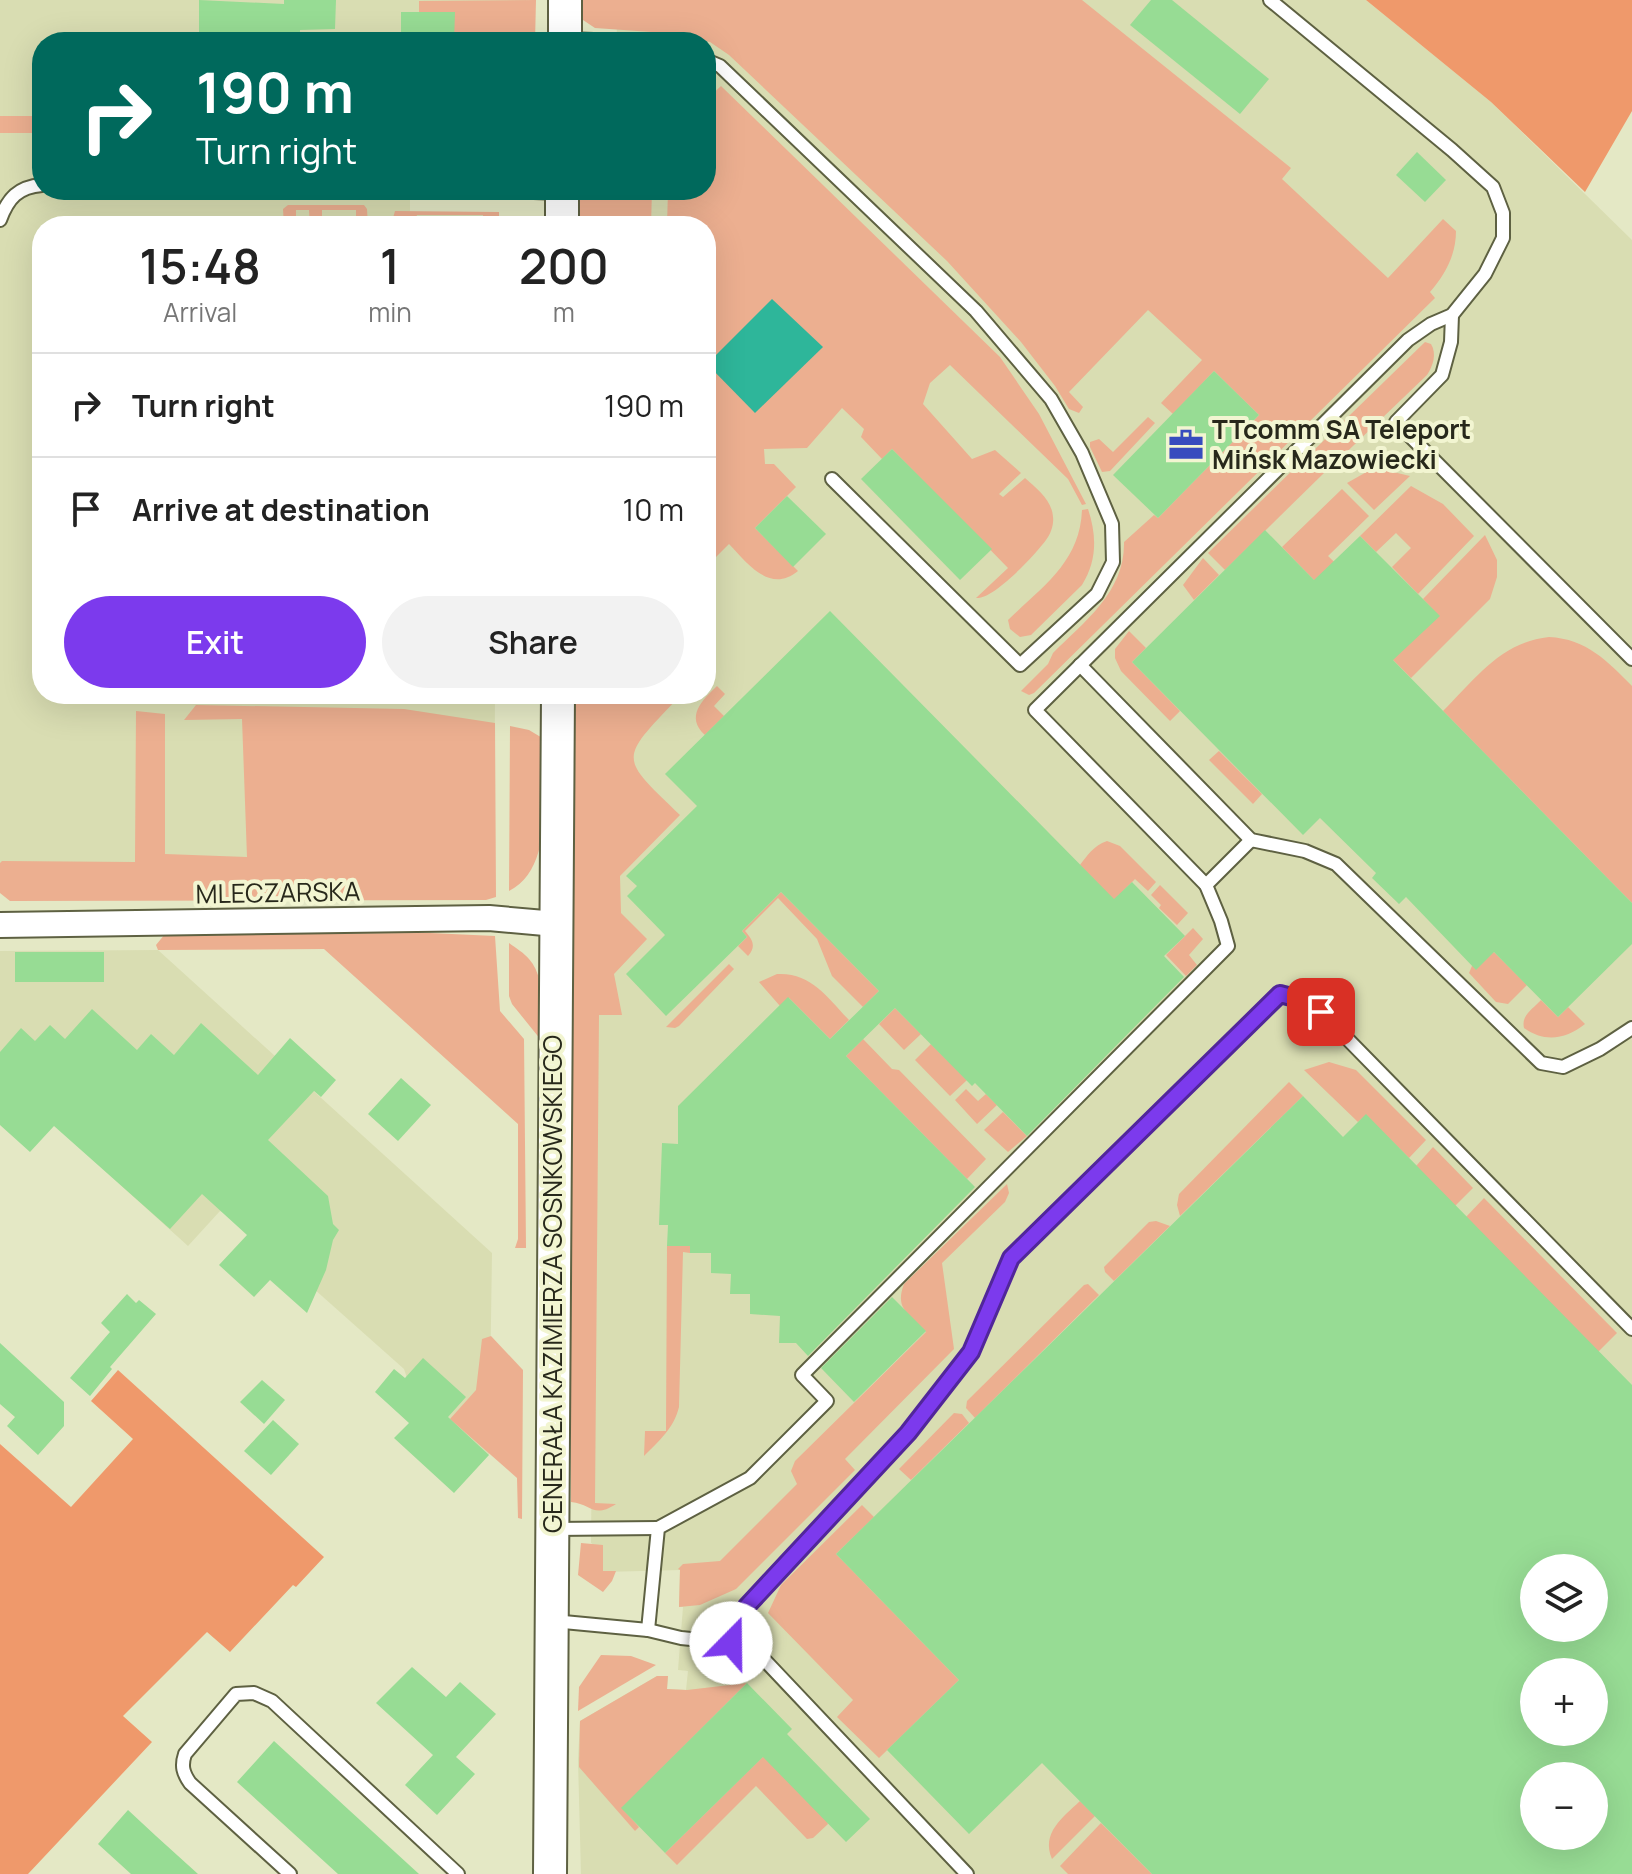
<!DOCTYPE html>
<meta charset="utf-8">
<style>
body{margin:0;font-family:Manrope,sans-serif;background:#f2f2f2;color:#222;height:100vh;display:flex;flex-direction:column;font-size:30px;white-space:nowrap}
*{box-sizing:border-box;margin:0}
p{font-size:26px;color:#767676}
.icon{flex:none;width:44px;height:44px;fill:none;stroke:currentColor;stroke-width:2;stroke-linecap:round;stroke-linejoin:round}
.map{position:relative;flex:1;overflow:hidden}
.details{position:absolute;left:32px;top:216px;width:684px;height:488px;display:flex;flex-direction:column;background:#fff;border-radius:32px;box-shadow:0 8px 32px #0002}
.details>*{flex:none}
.top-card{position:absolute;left:32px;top:32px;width:684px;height:168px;border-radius:32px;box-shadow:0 8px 32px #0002;background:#00695c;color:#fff;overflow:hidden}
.fabs{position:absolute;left:1520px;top:1554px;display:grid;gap:16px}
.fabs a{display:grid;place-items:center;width:88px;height:88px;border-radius:50%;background:#fff;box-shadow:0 8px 32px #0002;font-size:40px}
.pin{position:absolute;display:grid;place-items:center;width:68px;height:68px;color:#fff;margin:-34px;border-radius:16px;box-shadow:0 4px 12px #0006}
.me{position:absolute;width:88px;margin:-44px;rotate:22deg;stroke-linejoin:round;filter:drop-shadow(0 0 6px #0008)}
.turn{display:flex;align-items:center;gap:28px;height:168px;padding:0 32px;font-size:36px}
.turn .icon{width:104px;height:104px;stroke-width:2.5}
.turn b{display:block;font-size:56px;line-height:68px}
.eta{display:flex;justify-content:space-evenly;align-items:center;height:136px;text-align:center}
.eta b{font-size:48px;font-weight:600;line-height:56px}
.primary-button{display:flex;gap:16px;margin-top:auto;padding:16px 32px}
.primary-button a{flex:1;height:92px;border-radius:48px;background:#7c3aed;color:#fff;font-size:32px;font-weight:600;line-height:92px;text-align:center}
.primary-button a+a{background:#f2f2f2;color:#222}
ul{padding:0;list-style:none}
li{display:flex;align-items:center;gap:24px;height:104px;padding:0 32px;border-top:2px solid #e0e0e0}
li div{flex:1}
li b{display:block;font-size:30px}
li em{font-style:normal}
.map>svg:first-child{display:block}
</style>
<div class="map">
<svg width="1632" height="1874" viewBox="0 0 1632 1874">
<rect width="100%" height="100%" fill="#e4e8c5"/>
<g fill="#d9ddb2" fill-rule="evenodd">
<path d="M0,0H526V42H42V190H410V212L499,213V226H42V694H495L494,869L0,886Z"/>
<path d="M605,0H1366L1491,102L1632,240V1874H581L578,1760L580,1721L657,1676H668L667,1689L686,1690L688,1671L678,1670L683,1607H679L680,1570L603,1572L595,1546L591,1543L599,694H706V226H603L604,190H706V42H616L618,14ZM1534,1568H1594V1628H1534ZM1534,1672H1594V1732H1534ZM1534,1776H1594V1836H1534Z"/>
<path d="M158,950L492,1253L489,1455L408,1381L404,1369L232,1216L220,1211L188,1246L0,1076V951Z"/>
</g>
<g fill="#ecaf90">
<path d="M536,0L535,42H454V12H419V1Z"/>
<path d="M580,0H1082L1291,168L1282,179L1388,278L1443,219L1456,231C1456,255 1445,275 1430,292L1435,298L1034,693L1029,695L1021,691L1048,664L1053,653C1085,621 1125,592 1124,542L1154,515L1158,518L1259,415L1214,371L1173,414L1161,403L1202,360L1148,310L1069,392L1083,407L1079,413L1069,409L1055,386L1021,342L947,261L729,55L710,42L680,34L595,28L580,18Z"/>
<path d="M721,86L1000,357L1039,414L1086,504L1082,505L1068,479L950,365L930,383L923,404L972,459L995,450L1021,473L999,494L1003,497L1025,478C1037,489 1052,500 1053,517C1054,524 1051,534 1046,540C1035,555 993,600 976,598L1008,568L892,449L882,459L861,437L864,429L842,408L807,448L764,449L765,464H774L796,487L755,528L798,571C770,594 748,564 729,544L706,567V226H667L668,190H706V100Z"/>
<rect x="0" y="116" width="42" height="17"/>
<path d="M578,190H652L651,226H578Z"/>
<path d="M288,205H364L367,209L368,226H356V210H322V226H310L309,210H296V226H284L283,209Z"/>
<path d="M395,211L499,212V226H483V215H417L415,221L397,222L393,218Z"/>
<path d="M1425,342L1431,344C1437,354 1433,366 1427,375L1330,468L1313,451Z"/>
<path d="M1148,417L1155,423L1110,471L1102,472L1090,447V442L1099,439L1113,452Z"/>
<path d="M1307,456L1324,473L1225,570L1208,553Z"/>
<path d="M1370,470H1385L1410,476L1374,510L1347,483Z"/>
<path d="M1411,486L1443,504L1474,536L1418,594L1392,567L1411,548L1396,533L1376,552L1360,536Z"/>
<path d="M1342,489L1369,516L1328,556L1357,584L1337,604L1282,547Z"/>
<path d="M1088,509C1097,536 1097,561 1082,585L1031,635L1020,637L1010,629L1008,620C1043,586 1080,562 1082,510Z"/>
<path d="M1485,535L1497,560V577L1490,599L1411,678L1347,614L1439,616L1423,599Z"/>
<path d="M1203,558L1219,575L1194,600L1183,585Z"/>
<path d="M1129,631L1146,648L1132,662L1180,711L1170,721L1121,671L1115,658V649Z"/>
<path d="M1549,637C1587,639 1607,661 1632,686V903L1443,711C1476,678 1501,642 1549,637Z"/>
<path d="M717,686L725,694L714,706L724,716L705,735C685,717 702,700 717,686Z"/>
<path d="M573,694H669L676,700C618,761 620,757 680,815L620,876L621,913L647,939L614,974L622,1015H599L595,1503L616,1504C593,1519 592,1504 571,1502L570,1019Z"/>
<path d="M196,705L404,709L495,723L496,897L486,900L10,901L0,893V863L2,861L135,862L136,711L165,714V854L247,857L242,719L184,720Z"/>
<path d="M510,726L529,730L544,739C543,783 556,868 509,891Z"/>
<path d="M1219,751L1262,794L1253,804L1209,760Z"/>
<path d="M1107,841L1120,846L1156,882L1148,891L1135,879L1122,892L1141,928L1080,865C1087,856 1093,846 1107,841Z"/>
<path d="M1160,885L1188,913L1177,925L1159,908L1161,905L1151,895Z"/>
<path d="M781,892L879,991L863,1007L832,976L817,939L778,898L745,931C752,939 757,946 748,956L738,946L747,937L742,931Z"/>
<path d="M1193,928L1203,939L1189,955L1197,965L1186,976L1166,955Z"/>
<path d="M430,933L495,936L500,1011L524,1039L526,1248H515L518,1239V1124L324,949L158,950L156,945L165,934Z"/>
<path d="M509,943C516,948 524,953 529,959C547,979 541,1016 541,1040L512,1004L509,996Z"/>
<path d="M1494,952L1527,985L1508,1004L1496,1002L1469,973L1472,966Z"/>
<path d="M729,964L734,969L679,1026L675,1028L666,1027Z"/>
<path d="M777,974C811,972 828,998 849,1020L830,1039L789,998L780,1006L759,982Z"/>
<path d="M1541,1000L1558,1017L1568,1007L1585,1024C1566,1039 1545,1043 1524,1028C1521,1015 1533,1009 1541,1000Z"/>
<path d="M895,1008L921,1034L904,1050L879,1024Z"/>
<path d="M863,1039L892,1069L899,1070L986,1159L967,1179L846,1056Z"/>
<path d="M931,1044L967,1080L950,1096L915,1060Z"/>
<path d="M1329,1062L1356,1070L1426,1140L1409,1158L1366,1115L1358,1122L1304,1070Z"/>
<path d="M1289,1082L1303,1096L1180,1216L1177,1205L1179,1194Z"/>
<path d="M966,1089L978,1101L986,1094L997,1105L977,1124L955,1100Z"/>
<path d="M1003,1112L1027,1136L1008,1152L984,1130Z"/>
<path d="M1433,1147L1473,1188L1455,1206L1416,1166Z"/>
<path d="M1007,1184L1009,1193L1005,1202L942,1263L954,1349L845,1459L855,1470L736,1589L700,1605L679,1607L680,1570L678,1569L683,1564L720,1561L797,1484L791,1471L795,1461L926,1332C910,1314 894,1310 904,1284Z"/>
<path d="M1484,1198L1617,1333L1598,1352L1466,1217Z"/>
<path d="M1156,1221L1170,1226L1114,1281L1105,1272L1104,1267L1149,1222Z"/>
<path d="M667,1246H690V1253L683,1252L679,1407C674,1428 659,1441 644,1456L645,1431H666Z"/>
<path d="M1088,1284L1099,1295L975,1418L966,1408L967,1401L1084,1285Z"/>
<path d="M491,1336L523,1370L522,1519L518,1518L517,1478L450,1419L476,1390L482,1339Z"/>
<path d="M954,1413L962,1414L969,1423L911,1480L899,1469Z"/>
<path d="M862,1505L874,1517L836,1554L959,1680L879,1758L837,1717L853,1700L768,1613L781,1585Z"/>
<path d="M581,1543L603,1545V1571H616L612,1581L603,1592L578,1575Z"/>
<path d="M601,1655L631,1656L656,1665L578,1711L579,1687Z"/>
<path d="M657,1676H668L667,1689L687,1690L747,1683L622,1808L639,1827L635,1831L579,1767L580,1721Z"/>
<path d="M786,1734L828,1824L813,1838L807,1839L756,1786L677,1865L665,1853Z"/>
<path d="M1080,1801L1095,1816L1052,1859C1041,1833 1062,1818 1080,1801Z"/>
<path d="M1101,1823L1152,1874H1068L1060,1866Z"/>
</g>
<g fill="#ef996b">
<path d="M1366,0H1632V111L1585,192L1491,102Z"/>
<path d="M118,1370L324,1557L296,1587L293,1585L230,1652L207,1632L123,1716L152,1742L28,1874H0V1444L71,1507L133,1439L91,1401Z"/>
</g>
<path fill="#2eb69a" d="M772,299L823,347L755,413L707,364Z"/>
<g fill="#97dc94" fill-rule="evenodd">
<path d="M199,0L284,4V0H336L335,29L300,30V42H199Z"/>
<path d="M1151,0H1172L1269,79L1240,114L1130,25Z"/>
<path d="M401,12H455L454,42H401Z"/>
<path d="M1417,152L1446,180L1425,202L1396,175Z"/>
<path d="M1214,371L1259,415L1158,518L1113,475Z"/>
<path d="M892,449L992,549L960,580L861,479Z"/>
<path d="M787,496L826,534L793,567L755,528Z"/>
<path d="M1265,530L1314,580L1360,536L1440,616L1393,660L1632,903V944L1558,1017L1494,952L1476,970L1406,897L1399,904L1372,878L1376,873L1320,818L1303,835L1132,662Z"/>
<path d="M830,611L1114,899L1132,882L1185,936L1164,956L1184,977L1027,1136L975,1083L972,1086L895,1008L846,1056L975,1187L808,1356L796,1343H779L780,1316L750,1314V1294H730L731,1274L711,1273V1253H690V1246H667L668,1225H659L662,1143L678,1144V1106L788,997L830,1039L879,991L781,892L742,931L747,937L666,1016L626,974L665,935L627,896L637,886L626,876L697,806L665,774Z"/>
<rect x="15" y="952" width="89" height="30"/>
<path d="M92,1009L137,1050L151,1034L174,1055L201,1023L258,1075L290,1038L336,1080L321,1097L314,1091L268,1140L328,1196L333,1224L339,1230L333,1240L326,1270L307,1313L270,1280L254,1297L219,1265L247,1235L202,1194L170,1229L54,1126L30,1152L0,1125V1052L21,1028L35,1041L50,1025L65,1039Z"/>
<path d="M401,1078L431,1105L398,1141L368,1114Z"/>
<path d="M1303,1096L1343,1137L1366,1114L1632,1385V1874H1152L1042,1763L969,1834L887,1750L959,1680L836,1554ZM1534,1568H1594V1628H1534ZM1534,1672H1594V1732H1534ZM1534,1776H1594V1836H1534Z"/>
<path d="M127,1294L136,1303L139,1300L156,1314L110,1367L112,1369L90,1396L70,1378L110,1332L101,1323Z"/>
<path d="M892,1297L926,1331L854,1402L821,1368Z"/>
<path d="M0,1343L64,1402V1426L38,1455L7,1426L15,1417L0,1404Z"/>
<path d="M423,1358L466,1397L448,1417L489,1455L454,1493L394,1438L409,1423L375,1392L394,1369L405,1378Z"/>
<path d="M262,1380L285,1400L264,1424L240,1402Z"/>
<path d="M273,1420L299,1444L271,1475L244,1451Z"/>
<path d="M412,1667L446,1697L460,1682L496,1714L456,1757L475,1774L437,1815L405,1785L433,1755L376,1703Z"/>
<path d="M747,1683L792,1729L787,1734L870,1819L846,1842L763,1757L665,1853L621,1808Z"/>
<path d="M274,1741L349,1810L419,1874H338L237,1782Z"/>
<path d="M128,1810L156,1836L198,1874H131L98,1844Z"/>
</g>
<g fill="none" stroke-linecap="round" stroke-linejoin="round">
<g stroke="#5e6142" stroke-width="16">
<g id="service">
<path d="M568,39L645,42"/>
<path d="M706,60L720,66L976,311L1051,399L1082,453L1112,524L1113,562L1097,594L1020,665L832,479"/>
<path d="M481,190L559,193"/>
<path d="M0,220C8,198 18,187 42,185"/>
<path d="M1452,315L1451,342L1442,375L1396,422L1632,659"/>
<path d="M1080,665L1251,840L1305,851L1336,864L1541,1063L1563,1067L1600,1049L1632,1028"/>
<path d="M1206,885L1035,710L1408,340L1431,324L1452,315L1485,274L1503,238V213L1493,187L1452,150L1270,0"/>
<path d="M554,1529L658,1528"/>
<path d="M553,1621L648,1630L681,1638L731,1643L756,1651L967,1874"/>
<path d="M648,1630L658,1528L750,1478L827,1401L802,1375L1228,946L1221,921L1206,885L1251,840"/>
<path d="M731,1643L736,1624L747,1606L908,1433L971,1352L1011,1258L1280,994L1295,998L1321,1012L1632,1329"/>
<path d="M290,1874L190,1783C183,1773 181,1766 185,1754L236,1694L254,1693L272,1701L458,1874"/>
</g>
</g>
<g stroke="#5e6142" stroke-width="28">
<path id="minor" d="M0,925L489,918L556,924"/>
</g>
<g stroke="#5e6142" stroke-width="36">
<g id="tertiary">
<path d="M565,42V0"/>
<path d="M562,226V190"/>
<path d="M550,1874L558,694"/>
</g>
</g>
<use href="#service" stroke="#fff" stroke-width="12"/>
<use href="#minor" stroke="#fff" stroke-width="24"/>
<use href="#tertiary" stroke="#fff" stroke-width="32"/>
</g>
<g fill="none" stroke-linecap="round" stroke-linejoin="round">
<g stroke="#51269a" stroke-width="20">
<path id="route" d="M731,1643L736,1624L747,1606L908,1433L971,1352L1011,1258L1280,994L1295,998L1321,1012"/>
</g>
<use href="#route" stroke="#7c3aed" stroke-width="14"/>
</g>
<defs>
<g id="office-bare" transform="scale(2.76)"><path d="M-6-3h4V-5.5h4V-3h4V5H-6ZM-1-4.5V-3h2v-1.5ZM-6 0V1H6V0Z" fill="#374cbe" stroke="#f2f5d1" stroke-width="2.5" paint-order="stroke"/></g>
</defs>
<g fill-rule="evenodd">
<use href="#office-bare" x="1186" y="445"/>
</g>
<g text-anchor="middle" stroke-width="8" stroke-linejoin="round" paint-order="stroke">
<g font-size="26" font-weight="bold" fill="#27281b" stroke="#f2f5d1" text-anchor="start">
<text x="1212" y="439">TTcomm SA Teleport<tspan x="1212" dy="30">Mińsk Mazowiecki</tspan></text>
</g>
<g font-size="26" fill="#27281b" stroke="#f2f5d1">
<text transform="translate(278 893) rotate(-1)" y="9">MLECZARSKA</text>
<text transform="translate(553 1284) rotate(-90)" y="9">GENERAŁA KAZIMIERZA SOSNKOWSKIEGO</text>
</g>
</g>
</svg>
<div class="fabs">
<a><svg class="icon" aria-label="layers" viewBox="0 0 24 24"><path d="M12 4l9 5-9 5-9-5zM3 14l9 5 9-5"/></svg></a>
<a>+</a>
<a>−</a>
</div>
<div class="pin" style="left:1321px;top:1012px;background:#d93025"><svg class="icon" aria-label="arrive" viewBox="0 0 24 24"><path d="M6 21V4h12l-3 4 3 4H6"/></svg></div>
<svg class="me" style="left:731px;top:1643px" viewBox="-20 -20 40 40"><circle r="19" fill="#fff"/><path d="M0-13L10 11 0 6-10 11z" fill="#7c3aed"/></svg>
<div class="top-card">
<div class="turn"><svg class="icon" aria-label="right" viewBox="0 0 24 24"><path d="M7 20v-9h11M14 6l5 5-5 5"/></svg><div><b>190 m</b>Turn right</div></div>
</div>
<section class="details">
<div class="eta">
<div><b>15:48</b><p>Arrival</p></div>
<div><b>1</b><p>min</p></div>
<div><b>200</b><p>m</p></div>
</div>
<ul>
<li><svg class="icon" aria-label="right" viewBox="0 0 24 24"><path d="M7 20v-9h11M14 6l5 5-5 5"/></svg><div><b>Turn right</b></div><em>190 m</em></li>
<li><svg class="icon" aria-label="arrive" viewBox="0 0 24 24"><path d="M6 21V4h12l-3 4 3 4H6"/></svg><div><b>Arrive at destination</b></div><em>10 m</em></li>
</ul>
<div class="primary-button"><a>Exit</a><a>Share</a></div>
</section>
</div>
